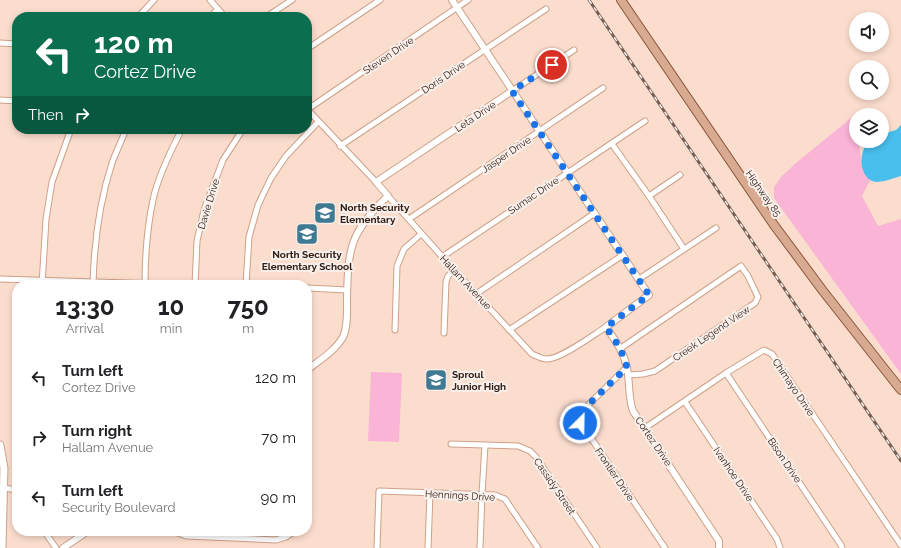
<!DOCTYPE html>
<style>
body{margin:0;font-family:Raleway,sans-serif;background:#f6f6f6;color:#202124;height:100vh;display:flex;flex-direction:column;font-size:15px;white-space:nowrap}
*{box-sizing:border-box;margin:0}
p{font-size:13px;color:#757577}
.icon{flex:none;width:22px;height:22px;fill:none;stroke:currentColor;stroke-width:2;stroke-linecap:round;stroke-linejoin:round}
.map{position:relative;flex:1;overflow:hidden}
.sheet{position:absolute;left:12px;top:280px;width:300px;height:256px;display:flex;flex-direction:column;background:#fff;border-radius:16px;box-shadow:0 2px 6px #0003}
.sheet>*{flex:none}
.guide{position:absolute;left:12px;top:12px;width:300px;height:122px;border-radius:16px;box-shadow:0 2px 6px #0003;background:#0b6e4f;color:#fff;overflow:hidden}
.tools{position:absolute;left:849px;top:12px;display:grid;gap:8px}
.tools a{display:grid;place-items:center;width:40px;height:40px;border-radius:50%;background:#fff;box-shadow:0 2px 6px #0003;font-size:20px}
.pin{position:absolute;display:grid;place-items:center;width:34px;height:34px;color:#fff;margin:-17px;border:2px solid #fff;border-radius:50%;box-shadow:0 1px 4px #0007}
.me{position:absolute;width:44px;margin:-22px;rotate:23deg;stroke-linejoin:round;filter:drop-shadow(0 0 3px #0008)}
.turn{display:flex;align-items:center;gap:14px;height:84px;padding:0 16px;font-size:18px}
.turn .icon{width:52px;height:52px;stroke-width:2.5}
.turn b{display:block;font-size:28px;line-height:34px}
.then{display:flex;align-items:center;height:38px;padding:0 16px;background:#0003;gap:8px;font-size:15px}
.eta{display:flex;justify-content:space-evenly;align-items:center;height:68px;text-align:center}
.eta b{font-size:24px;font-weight:700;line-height:28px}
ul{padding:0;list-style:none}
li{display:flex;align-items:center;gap:12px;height:60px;padding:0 16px}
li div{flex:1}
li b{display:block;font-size:15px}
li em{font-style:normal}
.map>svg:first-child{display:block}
</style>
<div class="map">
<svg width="901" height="548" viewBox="0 0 901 548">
<rect width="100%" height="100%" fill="#fbddce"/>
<g fill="#f9b4d6">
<path d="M851,118L856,135V141H858C861,153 861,171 871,180L868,184L862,196L878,226L901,219V374L774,198V187L781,177L796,163Z"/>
<path d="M371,372L402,373L399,442L368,441Z"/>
</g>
<path fill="#48bfed" d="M901,125V176C894,178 884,182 876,182C859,180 857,150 870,141H882V134L896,130Z"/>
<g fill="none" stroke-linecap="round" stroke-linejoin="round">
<g stroke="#cea088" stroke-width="7">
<g id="minor">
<path d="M210,0L225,17"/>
<path d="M138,17L154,0"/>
<path d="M210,17L218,9"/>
<path d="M266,17L292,0"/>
<path d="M0,43L17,44"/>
<path d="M307,49L380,0"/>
<path d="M512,91L574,50"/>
<path d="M0,100L17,101"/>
<path d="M307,109L376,182"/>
<path d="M308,109L468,0"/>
<path d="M612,144L649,196L684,249"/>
<path d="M340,146L546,9"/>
<path d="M388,196L454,270L532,354C537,356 541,359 547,359C561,359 593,335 606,327"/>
<path d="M649,196L680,175"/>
<path d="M409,219L603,88"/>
<path d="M442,257L645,121"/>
<path d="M0,279L192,285"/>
<path d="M639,279L716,228"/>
<path d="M42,285L46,219L52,182L71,129"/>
<path d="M93,285C94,244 99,203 112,163C116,152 122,140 126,129"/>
<path d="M145,285C145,256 147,228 153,200C158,176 171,150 182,129"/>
<path d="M195,285L197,241L204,210L223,160L243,129"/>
<path d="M246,285L249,237L258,205L271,178L286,156L318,122"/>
<path d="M307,288L347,290"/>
<path d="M476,294L595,213"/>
<path d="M395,330L397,266L404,249L421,234"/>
<path d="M509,330L623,255"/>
<path d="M444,333L446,282L448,276L454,270"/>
<path d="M621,348L741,266L748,276L758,297L755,303L655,371L643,374L628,375"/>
<path d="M627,367L584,409L580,416L581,423L665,548"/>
<path d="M726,373L841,545L842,548"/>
<path d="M685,402L777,539L780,548"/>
<path d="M645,428L726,373L764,350L772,354L901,545"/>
<path d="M451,444L518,446L530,451L536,457L597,548"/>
<path d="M4,488L17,490"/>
<path d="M44,531L56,548"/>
<path d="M172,531L186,536L276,540L286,537L295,531"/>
<path d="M377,548L379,491L495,495L505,499L538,548"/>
<path d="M428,548L430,493"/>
<path d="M480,548L482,494L485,445"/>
</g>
</g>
<g stroke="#cea088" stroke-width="8">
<g id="tertiary">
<path d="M452,0L649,295L606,327C615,340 624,352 627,368C630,383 628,397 633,411L719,541V548"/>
<path d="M307,370C320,360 335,351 343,337C348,326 347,312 347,300C348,249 349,233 388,196L376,182L512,91"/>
<path d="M63,548L88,531"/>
</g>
</g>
<g stroke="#cea088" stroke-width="9">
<path id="secondary" d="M0,445L4,468L2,548"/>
</g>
<g stroke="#8d5538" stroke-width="10">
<path id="primary" d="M621,0L774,225L823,291L901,390"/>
</g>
<use href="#minor" stroke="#fff" stroke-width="5"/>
<use href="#tertiary" stroke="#fff" stroke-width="6"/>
<use href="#secondary" stroke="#fff" stroke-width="7"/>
<use href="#primary" stroke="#d8aa92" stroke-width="8"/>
<g stroke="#745e53" stroke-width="3">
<path id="rail" d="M589,0L901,461"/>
</g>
<use href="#rail" stroke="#f9efea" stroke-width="1.5" stroke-dasharray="4.5" stroke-linecap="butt"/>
</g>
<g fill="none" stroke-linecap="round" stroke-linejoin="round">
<path stroke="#1a73e8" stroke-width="7" stroke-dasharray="0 12.6" d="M552,65L512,91L649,295L606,327L620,348L627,367L584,409L580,416V423"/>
</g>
<defs>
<g id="school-square" transform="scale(1.15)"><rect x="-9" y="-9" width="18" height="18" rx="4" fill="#3f7992" stroke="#f9efea"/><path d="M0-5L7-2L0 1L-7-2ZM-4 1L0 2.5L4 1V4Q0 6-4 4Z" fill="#fff"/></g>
</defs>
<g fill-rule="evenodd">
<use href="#school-square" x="325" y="213"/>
<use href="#school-square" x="307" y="234"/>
<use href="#school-square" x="436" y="380"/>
</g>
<g text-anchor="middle" stroke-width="4" stroke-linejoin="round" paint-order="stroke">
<g font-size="10" fill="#322017" stroke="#f9efea">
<text transform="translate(388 55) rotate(-34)" y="4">Steven Drive</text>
<text transform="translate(443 77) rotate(-34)" y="4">Doris Drive</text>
<text transform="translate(475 116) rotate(-34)" y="4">Leta Drive</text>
<text transform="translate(506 154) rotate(-34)" y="4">Jasper Drive</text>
<text transform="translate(764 193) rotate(55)" y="4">Highway 85</text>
<text transform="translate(533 195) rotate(-34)" y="4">Sumac Drive</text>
<text transform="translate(208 204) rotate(-73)" y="4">Davie Drive</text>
<text transform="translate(466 282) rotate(47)" y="4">Hallam Avenue</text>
<text transform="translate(711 333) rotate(-34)" y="4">Creek Legend View</text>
<text transform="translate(794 387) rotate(56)" y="4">Chimayo Drive</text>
<text transform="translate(654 441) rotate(56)" y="4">Cortez Drive</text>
<text transform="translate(785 460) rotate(56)" y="4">Bison Drive</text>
<text transform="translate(615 474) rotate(56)" y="4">Frontier Drive</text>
<text transform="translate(734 474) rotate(56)" y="4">Ivanhoe Drive</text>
<text transform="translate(555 486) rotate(56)" y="4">Cassidy Street</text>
<text transform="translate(460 495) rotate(3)" y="4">Hennings Drive</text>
</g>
<g font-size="10" font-weight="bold" fill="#322017" stroke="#f9efea" text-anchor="start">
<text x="340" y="211">North Security<tspan x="340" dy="12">Elementary</tspan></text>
<text x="307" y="258" text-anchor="middle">North Security<tspan x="307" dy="12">Elementary School</tspan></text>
<text x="452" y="378">Sproul<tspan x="452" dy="12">Junior High</tspan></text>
</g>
</g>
</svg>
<div class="tools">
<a><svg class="icon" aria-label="sound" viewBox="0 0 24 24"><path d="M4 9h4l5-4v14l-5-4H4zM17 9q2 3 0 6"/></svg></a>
<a><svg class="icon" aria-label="search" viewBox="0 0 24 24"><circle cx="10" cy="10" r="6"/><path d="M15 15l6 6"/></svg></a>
<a><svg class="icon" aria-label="layers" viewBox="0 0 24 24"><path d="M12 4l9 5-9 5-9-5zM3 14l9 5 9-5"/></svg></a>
</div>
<div class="pin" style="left:552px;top:65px;background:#d93025"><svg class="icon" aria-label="arrive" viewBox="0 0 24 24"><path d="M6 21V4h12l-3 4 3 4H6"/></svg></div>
<svg class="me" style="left:580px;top:423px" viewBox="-20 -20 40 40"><circle r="17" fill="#1a73e8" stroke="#fff" stroke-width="3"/><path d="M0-11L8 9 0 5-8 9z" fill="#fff"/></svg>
<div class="guide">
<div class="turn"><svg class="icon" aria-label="left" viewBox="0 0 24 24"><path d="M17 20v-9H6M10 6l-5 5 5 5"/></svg><div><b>120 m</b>Cortez Drive</div></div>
<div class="then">Then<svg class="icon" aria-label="right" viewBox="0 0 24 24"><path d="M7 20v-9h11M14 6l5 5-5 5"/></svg></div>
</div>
<section class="sheet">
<div class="eta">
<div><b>13:30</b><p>Arrival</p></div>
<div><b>10</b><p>min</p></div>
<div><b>750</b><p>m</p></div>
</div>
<ul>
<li><svg class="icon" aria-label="left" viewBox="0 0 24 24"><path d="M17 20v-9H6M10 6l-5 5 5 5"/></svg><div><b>Turn left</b><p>Cortez Drive</p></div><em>120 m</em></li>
<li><svg class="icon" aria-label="right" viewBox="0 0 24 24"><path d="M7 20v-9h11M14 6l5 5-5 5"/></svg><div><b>Turn right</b><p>Hallam Avenue</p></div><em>70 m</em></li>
<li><svg class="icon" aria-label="left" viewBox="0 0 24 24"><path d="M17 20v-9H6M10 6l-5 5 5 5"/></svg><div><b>Turn left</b><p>Security Boulevard</p></div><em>90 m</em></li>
</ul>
</section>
</div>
